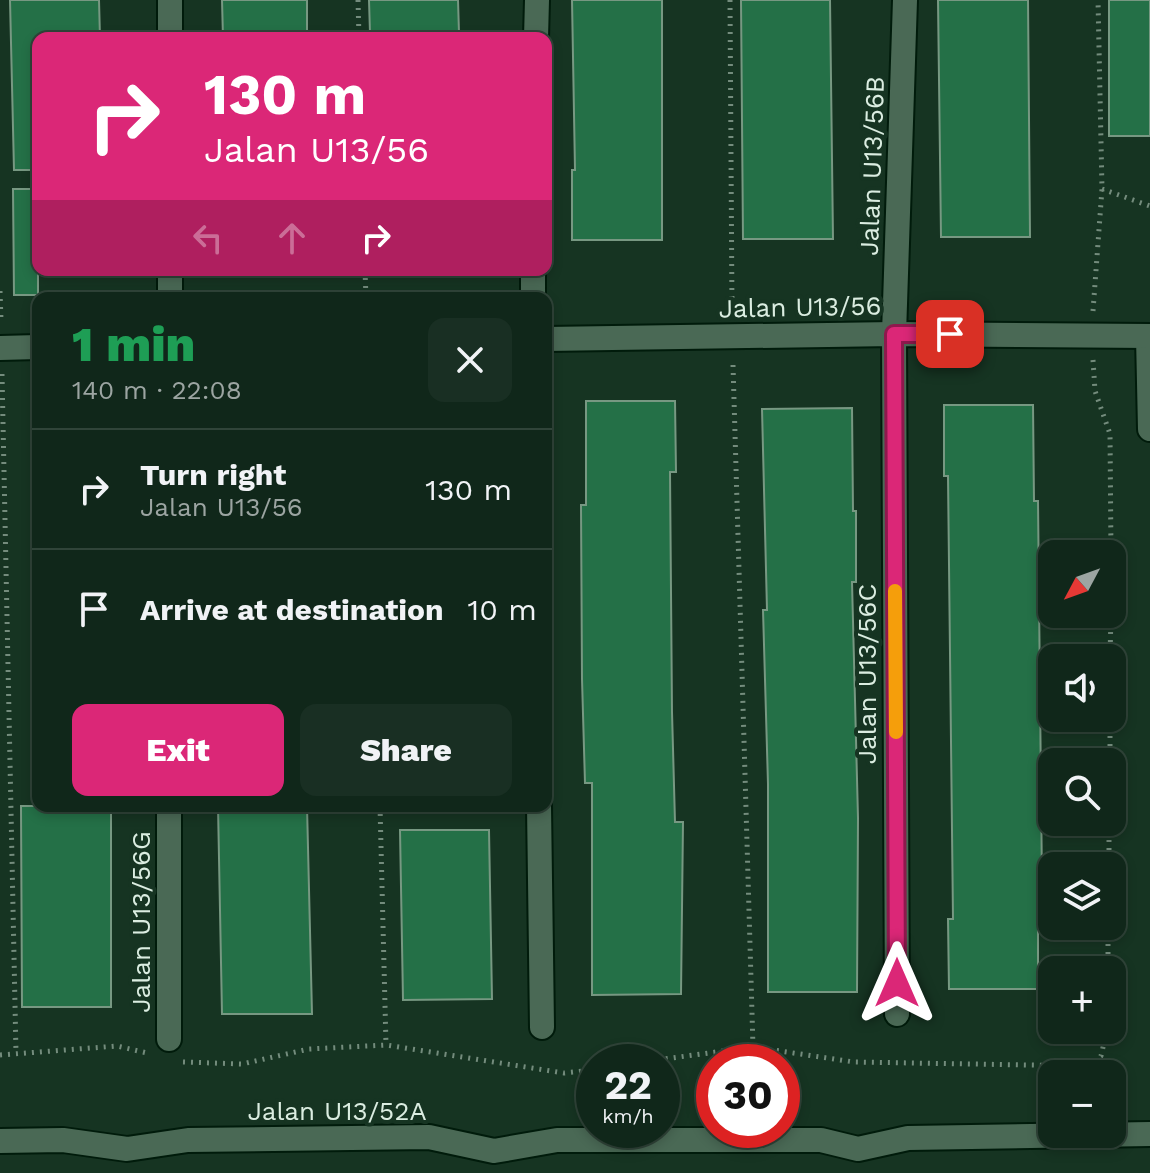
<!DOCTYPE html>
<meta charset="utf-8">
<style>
body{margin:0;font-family:"Work Sans",sans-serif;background:#192f23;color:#f1f3f6;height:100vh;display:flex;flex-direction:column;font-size:30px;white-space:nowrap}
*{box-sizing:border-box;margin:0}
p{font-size:26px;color:#9ca5a2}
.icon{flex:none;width:44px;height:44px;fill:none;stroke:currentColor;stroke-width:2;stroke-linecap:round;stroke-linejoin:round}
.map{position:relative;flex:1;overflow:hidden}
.sheet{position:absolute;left:32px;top:292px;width:520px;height:520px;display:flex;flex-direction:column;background:#10271a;border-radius:16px;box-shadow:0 4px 12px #0003,0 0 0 2px #304439}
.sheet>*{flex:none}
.top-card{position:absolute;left:32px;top:32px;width:520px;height:244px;border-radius:16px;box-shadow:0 4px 12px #0003,0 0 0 2px #304439;background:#db2777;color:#fff;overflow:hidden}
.needle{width:52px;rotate:229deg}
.tools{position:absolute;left:1038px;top:540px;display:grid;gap:16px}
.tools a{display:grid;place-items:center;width:88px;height:88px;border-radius:16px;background:#10271a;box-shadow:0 4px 12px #0003,0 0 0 2px #304439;font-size:40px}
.speed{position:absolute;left:576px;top:1044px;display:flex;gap:16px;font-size:40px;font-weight:700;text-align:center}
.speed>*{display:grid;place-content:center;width:104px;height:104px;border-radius:50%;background:#10271a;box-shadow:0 4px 12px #0003,0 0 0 2px #304439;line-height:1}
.speed small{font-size:20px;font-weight:400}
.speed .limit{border:12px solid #d22;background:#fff;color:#111}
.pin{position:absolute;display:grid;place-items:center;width:68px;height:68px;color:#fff;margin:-34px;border-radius:16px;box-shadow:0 4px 12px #0006}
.me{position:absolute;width:88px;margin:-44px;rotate:0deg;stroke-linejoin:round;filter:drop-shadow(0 0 6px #0008)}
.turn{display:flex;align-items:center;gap:28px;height:168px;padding:0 40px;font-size:36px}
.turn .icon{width:104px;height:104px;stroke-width:2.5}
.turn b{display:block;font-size:56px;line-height:68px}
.lanes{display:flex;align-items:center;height:76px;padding:0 40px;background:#0003;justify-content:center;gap:40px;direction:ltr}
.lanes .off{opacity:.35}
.round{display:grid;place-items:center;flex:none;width:84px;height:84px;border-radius:16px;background:#192f23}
.overview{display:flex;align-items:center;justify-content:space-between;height:136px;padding:0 40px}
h1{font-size:48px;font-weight:800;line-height:60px;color:#1e9e55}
.primary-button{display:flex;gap:16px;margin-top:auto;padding:16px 40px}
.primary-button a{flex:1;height:92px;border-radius:16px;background:#db2777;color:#fff;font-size:32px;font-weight:800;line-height:92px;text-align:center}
.primary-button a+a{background:#192f23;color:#f1f3f6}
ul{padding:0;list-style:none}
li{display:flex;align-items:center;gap:24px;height:120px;padding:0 40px;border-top:2px solid #304439}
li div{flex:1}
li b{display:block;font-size:30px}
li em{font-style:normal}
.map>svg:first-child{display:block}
</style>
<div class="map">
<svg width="1150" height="1173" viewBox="0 0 1150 1173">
<rect width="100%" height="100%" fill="#163422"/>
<g fill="#247047" stroke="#779882" stroke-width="2">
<path d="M10,0H99L100,38H38V170H14Z"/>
<path d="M222,0H307V38H223Z"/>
<path d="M369,0H458L459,33H370Z"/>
<path d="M572,0H662V240H572V170H575Z"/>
<path d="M741,0H830L833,239H743Z"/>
<path d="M938,0H1028L1030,237H941Z"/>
<rect x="1109" y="0" width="41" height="136"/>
<path d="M13,189H38V295H14Z"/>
<path d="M586,401H675L676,472H670L672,712L675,822H683L681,994L592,995V783H585L582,679L581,505H586Z"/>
<path d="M944,405H1033L1034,501H1038L1042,885H1038V989H949L948,919H953L948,476H944Z"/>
<path d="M852,408L853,511H856V582H852L858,818L857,992H768V784L763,610H767L762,409Z"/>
<path d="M21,806H111V1007H22Z"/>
<path d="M218,806H307L312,1014H222Z"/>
<path d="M400,830H489L492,999L403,1000Z"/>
</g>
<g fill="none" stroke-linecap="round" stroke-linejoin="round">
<g stroke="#001b0b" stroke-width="28">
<g id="minor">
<path d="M170,38V0"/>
<path d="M536,38L537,0"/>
<path d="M170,298V270"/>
<path d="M533,298V270"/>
<path d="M1148,336L1150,429"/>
<path d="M546,339L894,334L1150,336"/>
<path d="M0,348L38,347"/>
<path d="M539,806L542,1027"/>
<path d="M897,1014L894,334L905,0"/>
<path d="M169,1039V806"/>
<path d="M0,1141L63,1140L127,1149L188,1140L429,1137L494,1151L557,1140H821L858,1149L908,1138L1150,1134"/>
</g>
</g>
<g stroke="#748c7d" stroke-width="5" stroke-dasharray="2 6" stroke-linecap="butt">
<path d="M358,0L359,38"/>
<path d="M730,0L732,311"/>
<path d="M1102,189L1150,206"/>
<path d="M365,270L366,298"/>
<path d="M0,291L1,320"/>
<path d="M1093,311L1102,189L1098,0"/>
<path d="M1093,360L1095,391L1110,434L1111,554"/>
<path d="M733,365L753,1047"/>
<path d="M2,374L16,1053"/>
<path d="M1110,658L1111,614"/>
<path d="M1110,762V718"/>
<path d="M380,806L386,1045"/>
<path d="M1109,866V822"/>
<path d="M1108,970V926"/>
<path d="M0,1055L117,1046L147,1053"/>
<path d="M183,1062L242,1064L309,1049L386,1045L564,1073L594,1070"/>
<path d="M642,1062L753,1047L854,1062L1088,1066L1101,1056L1107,1030"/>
</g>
<use href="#minor" stroke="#4a6955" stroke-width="24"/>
</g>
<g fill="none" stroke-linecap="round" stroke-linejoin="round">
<g stroke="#8e194d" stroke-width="20">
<path id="route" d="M897,983L894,334H950"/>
</g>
<use href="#route" stroke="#db2777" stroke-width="14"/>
<path stroke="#f59e0b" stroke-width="14" d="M895,591L896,732"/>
</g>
<g text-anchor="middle" stroke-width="8" stroke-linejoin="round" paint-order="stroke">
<g font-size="26" fill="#dbede1" stroke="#163422">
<text transform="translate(872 166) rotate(-88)" y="9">Jalan U13/56B</text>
<text transform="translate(800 307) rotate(-1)" y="9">Jalan U13/56</text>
<text transform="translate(867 674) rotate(-90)" y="9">Jalan U13/56C</text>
<text transform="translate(141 922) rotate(-90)" y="9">Jalan U13/56G</text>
<text x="337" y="1120">Jalan U13/52A</text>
</g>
</g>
</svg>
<div class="tools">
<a><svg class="needle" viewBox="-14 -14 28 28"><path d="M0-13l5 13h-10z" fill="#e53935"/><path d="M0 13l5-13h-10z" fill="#9ca5a2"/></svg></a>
<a><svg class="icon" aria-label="sound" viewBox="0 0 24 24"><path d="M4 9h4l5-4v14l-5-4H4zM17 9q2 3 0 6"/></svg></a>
<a><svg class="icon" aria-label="search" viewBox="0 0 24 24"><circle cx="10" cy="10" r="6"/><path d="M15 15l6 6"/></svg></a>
<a><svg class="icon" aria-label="layers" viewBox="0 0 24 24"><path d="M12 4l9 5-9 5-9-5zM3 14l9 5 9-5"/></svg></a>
<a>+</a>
<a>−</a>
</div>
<div class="speed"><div>22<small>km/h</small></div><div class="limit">30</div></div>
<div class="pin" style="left:950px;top:334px;background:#d93025"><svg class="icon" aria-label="arrive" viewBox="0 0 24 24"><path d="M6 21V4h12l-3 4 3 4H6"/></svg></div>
<svg class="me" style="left:897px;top:983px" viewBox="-20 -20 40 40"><path d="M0-17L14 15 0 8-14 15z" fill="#db2777" stroke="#fff" stroke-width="4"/></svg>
<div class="top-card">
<div class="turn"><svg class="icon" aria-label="right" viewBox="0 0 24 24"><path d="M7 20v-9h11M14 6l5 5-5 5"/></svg><div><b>130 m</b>Jalan U13/56</div></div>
<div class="lanes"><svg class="icon off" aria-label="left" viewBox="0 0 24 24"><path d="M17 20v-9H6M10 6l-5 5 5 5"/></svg><svg class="icon off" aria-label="ahead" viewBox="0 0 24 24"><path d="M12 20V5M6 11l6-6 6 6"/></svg><svg class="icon" aria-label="right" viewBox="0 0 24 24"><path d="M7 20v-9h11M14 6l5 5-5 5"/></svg></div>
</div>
<section class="sheet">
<div class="overview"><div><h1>1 min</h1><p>140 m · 22:08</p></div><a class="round"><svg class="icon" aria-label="close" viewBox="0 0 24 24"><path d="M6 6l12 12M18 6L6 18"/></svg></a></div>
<ul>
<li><svg class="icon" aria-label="right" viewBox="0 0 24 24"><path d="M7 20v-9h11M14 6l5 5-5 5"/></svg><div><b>Turn right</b><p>Jalan U13/56</p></div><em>130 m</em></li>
<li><svg class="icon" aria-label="arrive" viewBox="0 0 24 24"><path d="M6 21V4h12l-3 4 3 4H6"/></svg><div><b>Arrive at destination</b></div><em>10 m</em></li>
</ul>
<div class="primary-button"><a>Exit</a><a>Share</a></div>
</section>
</div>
